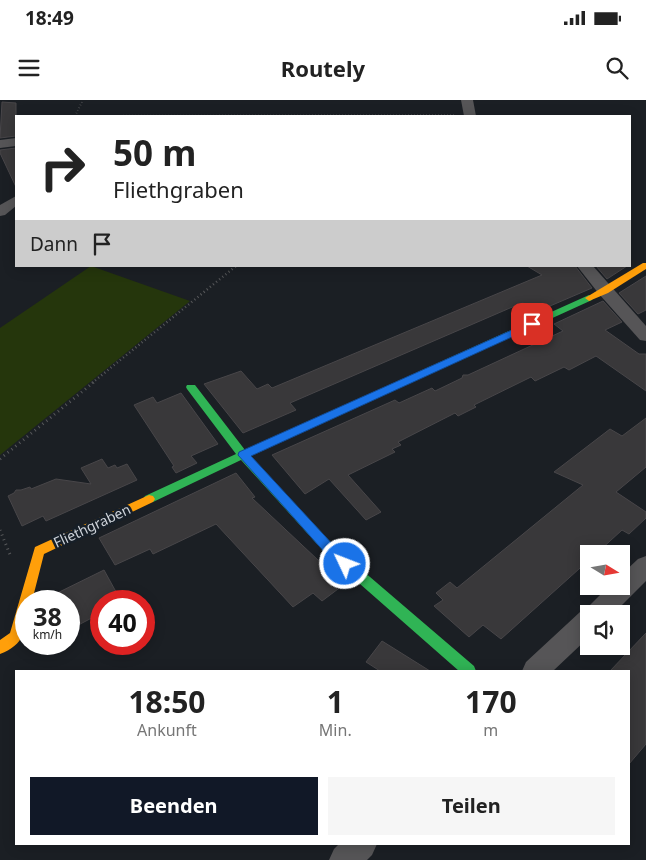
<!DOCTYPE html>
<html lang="de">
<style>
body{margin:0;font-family:"Noto Sans",sans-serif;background:#f6f6f6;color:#222;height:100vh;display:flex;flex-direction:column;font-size:19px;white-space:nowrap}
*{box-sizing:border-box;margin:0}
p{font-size:16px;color:#767676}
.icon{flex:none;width:28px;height:28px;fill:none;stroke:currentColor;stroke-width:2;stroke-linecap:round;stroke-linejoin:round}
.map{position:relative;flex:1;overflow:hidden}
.sheet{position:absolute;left:15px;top:570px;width:615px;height:175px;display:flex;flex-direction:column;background:#fff;border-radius:0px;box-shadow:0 2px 12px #0003}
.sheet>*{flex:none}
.top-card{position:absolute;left:15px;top:15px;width:616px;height:152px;border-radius:0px;box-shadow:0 2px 12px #0003;background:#fff;color:#222;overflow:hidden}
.needle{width:32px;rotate:101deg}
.fabs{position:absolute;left:580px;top:445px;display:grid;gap:10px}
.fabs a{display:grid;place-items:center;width:50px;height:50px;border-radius:0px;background:#fff;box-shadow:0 2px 12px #0003;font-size:25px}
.speed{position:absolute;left:15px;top:490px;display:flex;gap:10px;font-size:25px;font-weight:700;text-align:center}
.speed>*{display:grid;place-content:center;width:65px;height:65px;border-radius:50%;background:#fff;box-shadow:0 2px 12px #0003;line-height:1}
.speed small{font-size:12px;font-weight:400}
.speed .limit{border:8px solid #d22;background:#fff;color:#111}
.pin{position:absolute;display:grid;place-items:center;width:42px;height:42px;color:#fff;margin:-21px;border-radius:10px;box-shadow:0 2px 8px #0006}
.me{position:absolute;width:55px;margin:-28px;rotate:313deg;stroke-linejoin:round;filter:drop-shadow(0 0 4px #0008)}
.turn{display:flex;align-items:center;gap:18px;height:105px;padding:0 15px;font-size:22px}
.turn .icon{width:65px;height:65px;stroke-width:2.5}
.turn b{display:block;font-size:35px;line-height:42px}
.then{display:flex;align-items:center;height:48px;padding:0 15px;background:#0003;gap:10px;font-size:19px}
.eta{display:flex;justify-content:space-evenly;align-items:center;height:85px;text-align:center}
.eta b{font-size:30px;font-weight:700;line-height:35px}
.cta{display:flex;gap:10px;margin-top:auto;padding:10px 15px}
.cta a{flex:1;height:58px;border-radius:0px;background:#111827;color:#fff;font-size:20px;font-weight:700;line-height:58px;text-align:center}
.cta a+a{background:#f6f6f6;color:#222}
.status{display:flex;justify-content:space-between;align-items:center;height:35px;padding:0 25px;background:#fff;direction:ltr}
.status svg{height:14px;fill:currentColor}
header{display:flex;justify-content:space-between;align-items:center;height:65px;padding:0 15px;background:#fff;font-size:22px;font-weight:700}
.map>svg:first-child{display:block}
</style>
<div class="status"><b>18:49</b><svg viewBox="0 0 49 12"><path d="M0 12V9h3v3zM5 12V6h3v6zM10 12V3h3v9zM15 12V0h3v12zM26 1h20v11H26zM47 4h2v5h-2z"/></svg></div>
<header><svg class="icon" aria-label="menu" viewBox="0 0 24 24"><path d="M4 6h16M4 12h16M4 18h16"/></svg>Routely<svg class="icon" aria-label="search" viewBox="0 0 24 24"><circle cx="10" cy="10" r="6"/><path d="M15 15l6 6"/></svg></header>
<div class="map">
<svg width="646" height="760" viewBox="0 0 646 760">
<rect width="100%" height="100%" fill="#1b1f24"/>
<path fill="#25360c" d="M91,166L190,201L0,355V228Z"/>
<g fill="#39383a" stroke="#484649">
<path d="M2,2L16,3V36L0,38Z"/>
<path d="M16,48V87L0,53V50Z"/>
<path d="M527,166H575L592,188L536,212L523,203L510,208L290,303L296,310L243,333L204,284L241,271L257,289L268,284L272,288L542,175Z"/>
<path d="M596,166H627L607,179Z"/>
<path d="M646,176V210L638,214L619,193Z"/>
<path d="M603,201L622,222L605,230L639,254H646V291L596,256L569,270L564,267L535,281L531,277L474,305L476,307L458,316L455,313L398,342L401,345L392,349L395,352L348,375L381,412L366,420L329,379L305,394L272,355L395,300L399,303L432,288L435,291L462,278L463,275H468L563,231L554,224Z"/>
<path d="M181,293L218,344L191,356L197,363L176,373L172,367L174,366L134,305L153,297L157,303Z"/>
<path d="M646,318V367L616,392L646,412V418L629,434L622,430L598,452L589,454V460L501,539L483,525L469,537L434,506L443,500L436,493L450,482L457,488L583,385L554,372L610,329L622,336Z"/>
<path d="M102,359L108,368L115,365L117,368L127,364L137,380L46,421L43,416L22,426L8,396L14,393L16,390H21L30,387L31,389L56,379L91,384L81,368Z"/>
<path d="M236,373L255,397L252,398L335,476L333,478L342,486L322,501L313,493L293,507L216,424L153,454L150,449L115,465L99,438Z"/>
<path d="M104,470L121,501H101V513L69,530V501H43V500Z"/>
<path d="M646,533V644L629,664V571H610Z"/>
<path d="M382,541L430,571H380L366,562Z"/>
</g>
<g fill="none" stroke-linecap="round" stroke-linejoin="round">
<g stroke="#58595b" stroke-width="2" stroke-dasharray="0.5 2.5" stroke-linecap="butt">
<path d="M75,16L454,15"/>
<path d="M75,16L83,0"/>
</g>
<path stroke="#58595b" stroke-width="2.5" stroke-dasharray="1 3" stroke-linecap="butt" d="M92,283L236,166"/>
<g stroke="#58595b" stroke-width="3" stroke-dasharray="1 4" stroke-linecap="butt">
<path d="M0,359L94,282"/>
<path d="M0,430L11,457"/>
</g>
<g fill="#565557" fill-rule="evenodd">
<path d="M461,0H473L476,16H464Z"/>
<path d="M16,38V46L0,48V40Z"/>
<path d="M16,96V106L5,115L0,116V105Z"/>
<path d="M577,166H593L646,226V241L640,240L599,194Z"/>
<path d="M646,456V481L613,514H589V537L553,571H522L526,562L580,512L585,510L609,486H621V475L638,459Z"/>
<path d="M339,744H377L372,755L367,760H329L334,749Z"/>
</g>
<path fill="#30b455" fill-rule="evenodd" d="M589,195L593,198L592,200L250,356L335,447L474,566L476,571H459L327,455L241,360L153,402H145L143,399L145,396L236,354L187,289L186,287L187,285H195L245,350Z"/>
<g fill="#ff9f0a" fill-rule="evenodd">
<path d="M643,163H646V169L608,193L589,201L585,198Z"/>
<path d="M149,395L153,396L155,399L153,402L44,454L32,501H26C26,527 27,544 0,554V540L10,533L35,447Z"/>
</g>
</g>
<path fill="#1a73e8" stroke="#114b97" d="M532,221L537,224L536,226L251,356L336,448L352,464L350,467C340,470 334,461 327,455L238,355L239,352Z"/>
<g text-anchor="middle" stroke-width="5" stroke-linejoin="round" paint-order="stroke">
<g font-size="14" fill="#cfd4db" stroke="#171f28">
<text transform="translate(92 426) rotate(-25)" y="5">Fliethgraben</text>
</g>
</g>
</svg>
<div class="fabs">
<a><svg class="needle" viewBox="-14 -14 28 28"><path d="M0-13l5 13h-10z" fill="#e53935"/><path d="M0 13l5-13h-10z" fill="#767676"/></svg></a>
<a><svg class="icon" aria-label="sound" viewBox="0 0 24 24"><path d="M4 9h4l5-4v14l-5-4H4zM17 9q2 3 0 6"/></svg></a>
</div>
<div class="speed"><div>38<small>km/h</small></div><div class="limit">40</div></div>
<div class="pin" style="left:532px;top:224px;background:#d93025"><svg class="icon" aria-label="arrive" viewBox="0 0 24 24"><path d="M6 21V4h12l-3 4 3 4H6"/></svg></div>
<svg class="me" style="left:345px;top:464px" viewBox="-20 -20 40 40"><circle r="17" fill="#1a73e8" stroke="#fff" stroke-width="3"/><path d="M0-11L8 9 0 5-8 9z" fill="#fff"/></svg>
<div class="top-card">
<div class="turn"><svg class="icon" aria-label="right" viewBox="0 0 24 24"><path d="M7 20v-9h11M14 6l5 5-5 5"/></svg><div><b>50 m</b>Fliethgraben</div></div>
<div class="then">Dann<svg class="icon" aria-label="arrive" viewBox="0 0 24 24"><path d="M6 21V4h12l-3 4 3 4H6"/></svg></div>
</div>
<section class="sheet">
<div class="eta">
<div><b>18:50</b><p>Ankunft</p></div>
<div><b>1</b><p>Min.</p></div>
<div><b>170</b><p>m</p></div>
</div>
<div class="cta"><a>Beenden</a><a>Teilen</a></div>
</section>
</div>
